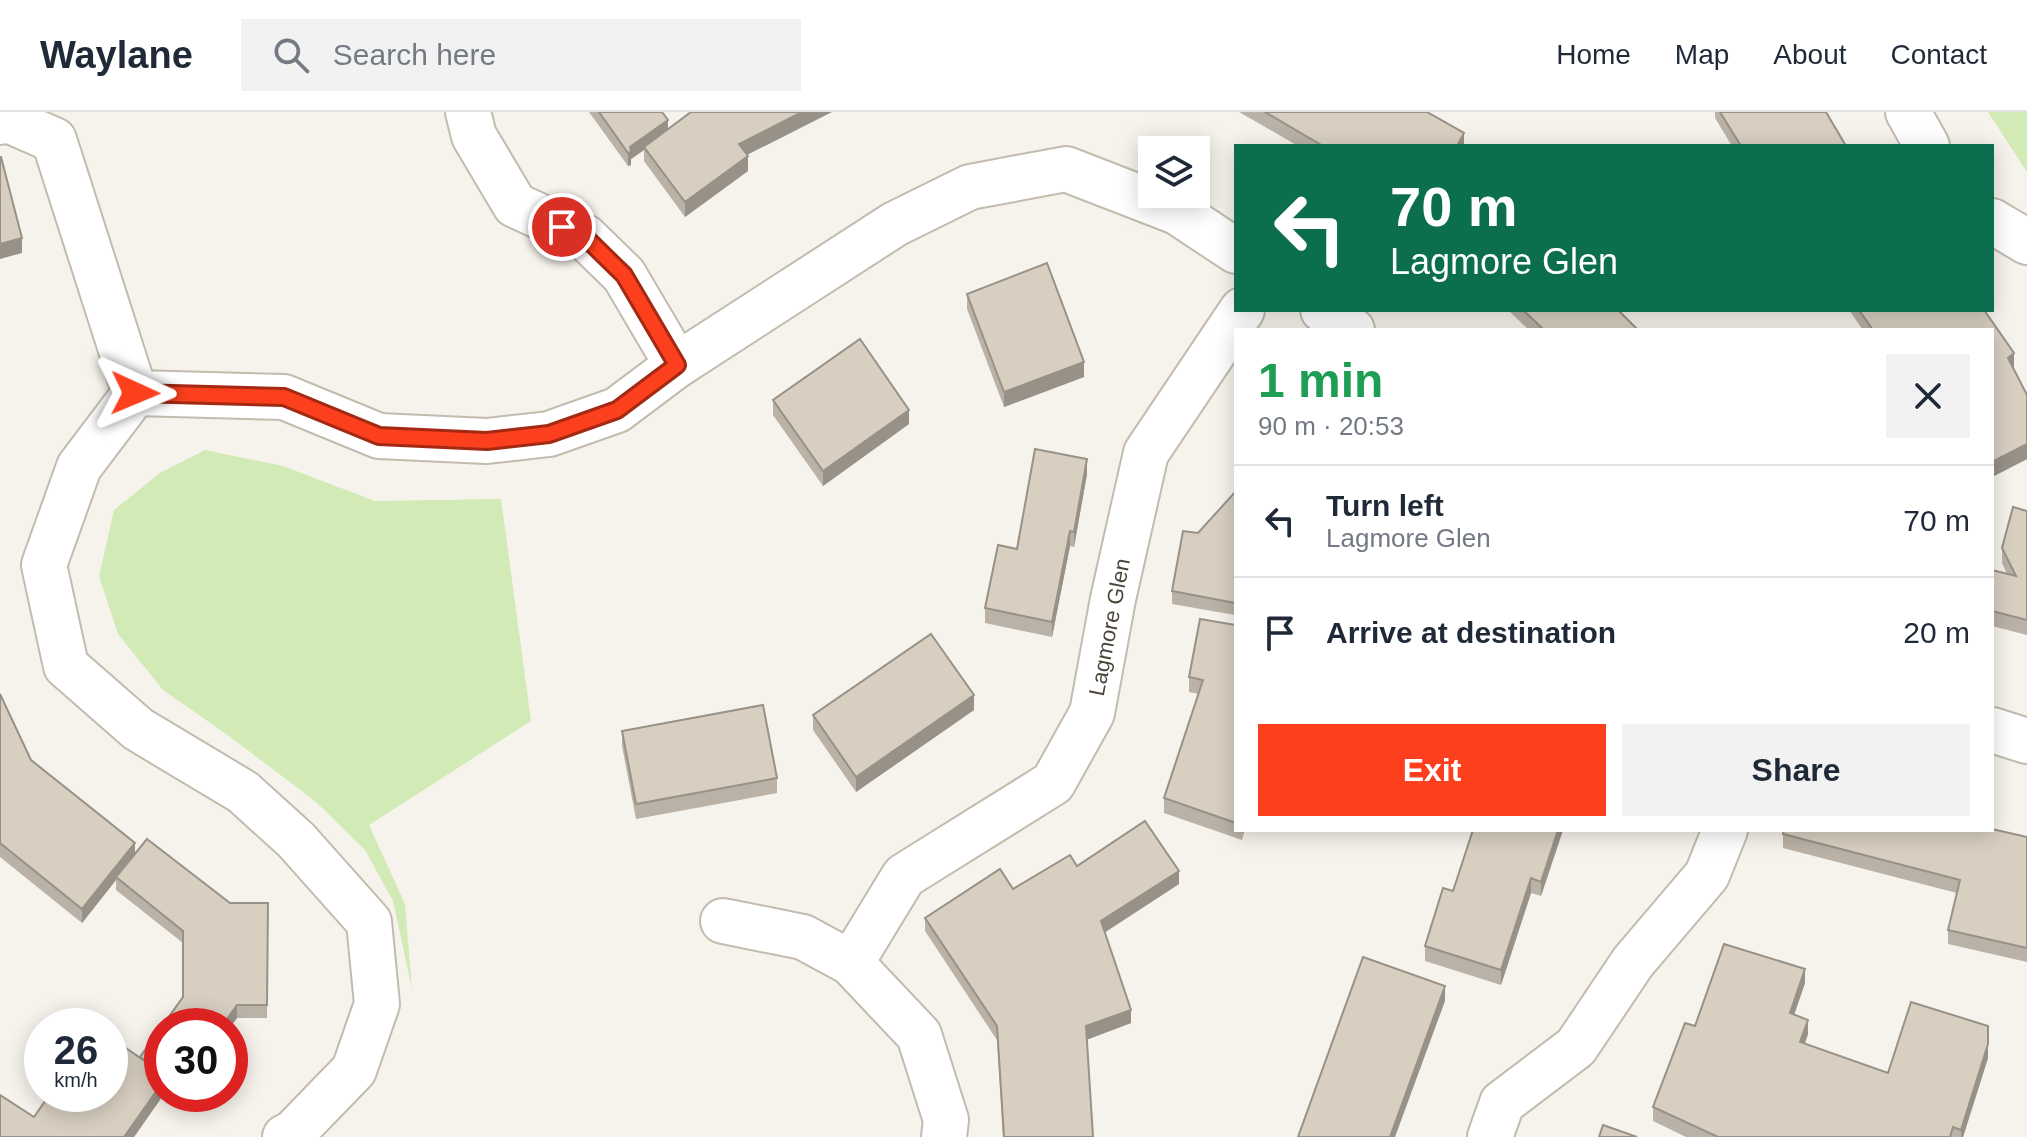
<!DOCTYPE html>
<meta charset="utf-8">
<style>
body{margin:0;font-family:Arial,sans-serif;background:#f2f2f3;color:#1f2937;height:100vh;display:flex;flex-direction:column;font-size:30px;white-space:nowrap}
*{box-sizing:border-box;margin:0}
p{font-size:26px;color:#747a83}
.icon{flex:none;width:44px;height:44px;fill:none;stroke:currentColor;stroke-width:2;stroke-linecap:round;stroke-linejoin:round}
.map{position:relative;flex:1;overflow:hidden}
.panel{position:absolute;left:1234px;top:216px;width:760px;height:504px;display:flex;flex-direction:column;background:#fff;border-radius:0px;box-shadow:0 4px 20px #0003}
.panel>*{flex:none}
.guide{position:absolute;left:1234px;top:32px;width:760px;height:168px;border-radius:0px;box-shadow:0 4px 20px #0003;background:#0b6e4f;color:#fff;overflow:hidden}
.fabs{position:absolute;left:1138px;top:24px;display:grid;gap:16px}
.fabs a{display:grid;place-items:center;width:72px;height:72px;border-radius:0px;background:#fff;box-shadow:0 4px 20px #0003;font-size:40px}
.speed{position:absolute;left:24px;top:896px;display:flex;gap:16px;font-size:40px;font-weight:700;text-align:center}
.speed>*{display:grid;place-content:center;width:104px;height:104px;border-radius:50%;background:#fff;box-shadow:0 4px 20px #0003;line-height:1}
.speed small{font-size:20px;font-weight:400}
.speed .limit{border:12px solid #d22;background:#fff;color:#111}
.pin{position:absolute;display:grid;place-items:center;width:68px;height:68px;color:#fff;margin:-34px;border:4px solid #fff;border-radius:50%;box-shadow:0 2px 8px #0007}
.me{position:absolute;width:88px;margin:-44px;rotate:91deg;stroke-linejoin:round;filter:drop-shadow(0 0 6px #0008)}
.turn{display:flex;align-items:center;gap:28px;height:168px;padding:0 24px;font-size:36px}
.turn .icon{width:104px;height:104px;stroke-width:2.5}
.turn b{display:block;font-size:56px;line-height:68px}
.round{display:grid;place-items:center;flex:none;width:84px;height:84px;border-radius:0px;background:#f2f2f3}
.overview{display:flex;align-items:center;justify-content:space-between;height:136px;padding:0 24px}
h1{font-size:48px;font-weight:700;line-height:60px;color:#1e9e55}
.cta{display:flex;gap:16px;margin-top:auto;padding:16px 24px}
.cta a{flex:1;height:92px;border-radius:0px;background:#fc3f1d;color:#fff;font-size:32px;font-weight:700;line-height:92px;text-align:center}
.cta a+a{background:#f2f2f3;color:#1f2937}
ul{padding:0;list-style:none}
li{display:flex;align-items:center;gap:24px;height:112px;padding:0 24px;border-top:2px solid #e0e1e3}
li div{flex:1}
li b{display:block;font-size:30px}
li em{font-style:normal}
header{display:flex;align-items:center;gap:48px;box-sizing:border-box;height:112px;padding:0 40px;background:#fff;border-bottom:2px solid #e0e1e3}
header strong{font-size:38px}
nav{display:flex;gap:44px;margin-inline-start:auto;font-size:28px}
.search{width:560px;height:72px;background:#f2f2f3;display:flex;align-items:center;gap:20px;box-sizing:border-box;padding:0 28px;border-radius:0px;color:#747a83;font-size:30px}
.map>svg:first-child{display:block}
</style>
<header>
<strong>Waylane</strong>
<div class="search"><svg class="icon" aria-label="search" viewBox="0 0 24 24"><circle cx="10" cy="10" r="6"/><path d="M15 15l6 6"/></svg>Search here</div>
<nav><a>Home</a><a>Map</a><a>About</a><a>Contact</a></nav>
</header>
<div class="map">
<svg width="2027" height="1025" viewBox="0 0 2027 1025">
<rect width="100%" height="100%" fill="#f6f3ec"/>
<g fill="#d2eab5">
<path d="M1988,0H2027V60Z"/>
<path d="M205,338L283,354L375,389L501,387L531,609L369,713L405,792L412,877L393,789L365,738L315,689L229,624L163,578L118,522L99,464L114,398L160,361Z"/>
</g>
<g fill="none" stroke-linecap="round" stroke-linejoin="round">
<g stroke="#c2bbae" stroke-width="48">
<g id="minor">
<path d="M468,0L474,24L515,93L585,125L624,163L677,253"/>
<path d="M1908,0L1927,34"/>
<path d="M0,10L8,8L54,28L135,281"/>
<path d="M1992,109L2027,130"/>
<path d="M1323,198L1352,218"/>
<path d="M135,281L284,285L379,324L487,329L549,322L617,298L677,253L895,112L970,75L1066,57L1177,100L1236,139"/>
<path d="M135,281L79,355L44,453L66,554L138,617L243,680L296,728L369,810L377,892L354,958L293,1021L285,1025"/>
<path d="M1992,618L2027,629"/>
<path d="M723,809L803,825L851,851L919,923L946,1008L944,1025"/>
<path d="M851,851L904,764L1053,671L1092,601L1113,487L1146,341L1242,198"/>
<path d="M1490,1025L1502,991L1576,935L1633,850L1707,763L1725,718"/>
</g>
</g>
<use href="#minor" stroke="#fff" stroke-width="44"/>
</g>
<g fill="#bab2a6">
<path d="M589,0H662L668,17L747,43L748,59L685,105L644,49V38L631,47V53L628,54Z"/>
<path d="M1239,0H1427L1464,34H1298Z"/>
<path d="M1715,0H1826L1846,34H1732L1715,6Z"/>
<path d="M967,182L1084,265L1004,295L967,197Z"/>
<path d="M1508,198H1618L1638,218H1529Z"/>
<path d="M1849,198H1970L1971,199L1973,198H1984L2014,241V257L2027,283V347L1992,365V218H1863Z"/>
<path d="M773,288L909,312L823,374L773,303Z"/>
<path d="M1087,362L1074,435L1070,434L1052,525L985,511V496L1017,437Z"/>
<path d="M1236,379L1235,503L1172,492V479L1198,421Z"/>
<path d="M2027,399V523L1992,514V458L2007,462L2002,451V436Z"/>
<path d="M1236,513V718H1245L1242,728L1164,701V686L1199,582L1189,580V565Z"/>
<path d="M0,582L31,648L135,742L230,791L268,803L267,906H237L162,914V982H164L134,1025L34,1005L140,946L183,885V831L116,778V768L82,811L0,745Z"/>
<path d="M974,598L856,680L813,618V603Z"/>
<path d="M622,619L777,666V681L636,707L622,634Z"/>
<path d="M1473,718H1563L1541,784L1531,781L1501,873L1425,849V834L1453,779Z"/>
<path d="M1783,722L2027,725V850L1948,832V818L1957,781L1783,736Z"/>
<path d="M1077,754L1179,772L1104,820L1131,911L1086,928L1093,1025H1003L997,928L925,819V806L1013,777Z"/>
<path d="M1805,871L1794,902L1808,922L1805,932L1888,961L1988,946L1963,1025H1686L1653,1009V995L1695,914Z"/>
</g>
<g fill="#979187">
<path d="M802,0H832L739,47V32Z"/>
<path d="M668,8V21L644,35V38L631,47V53L628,54V41L630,35Z"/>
<path d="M1464,21V34H1457Z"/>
<path d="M748,44V59L685,105V90Z"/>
<path d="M22,126V141L0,147V132Z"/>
<path d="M2014,241V256L2008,261V246Z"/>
<path d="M1084,250V265L1004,295V280Z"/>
<path d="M909,298V312L823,374V359Z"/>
<path d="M2027,332V347L1992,365V350Z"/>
<path d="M1087,347V362L1074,435V420Z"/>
<path d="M1070,419V434L1052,525V510Z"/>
<path d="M974,583V598L856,680V665Z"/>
<path d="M1558,718H1563L1541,784V770Z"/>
<path d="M135,731V745L116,765V768L82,811V797Z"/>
<path d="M1179,759V772L1101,823V809Z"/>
<path d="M1531,766V781L1501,873V858Z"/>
<path d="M1805,857V871L1790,915V901Z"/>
<path d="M1445,874V889L1395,1025H1390Z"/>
<path d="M237,893V906L230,916V914H222Z"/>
<path d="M1131,898V911L1086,928V914Z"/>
<path d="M1808,908V922L1800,944V930Z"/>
<path d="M1988,932V946L1963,1025H1961V1018Z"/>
<path d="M162,971V982H164L134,1025H124Z"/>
</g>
<g fill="#d8cfc1" stroke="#979187" stroke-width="2">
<path d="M599,0H662L668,8L630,35L631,40L628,41Z"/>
<path d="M691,0H802L739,32L748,44L685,90L644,35Z"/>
<path d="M1265,0H1427L1464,21L1457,34H1323Z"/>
<path d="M1720,0H1826L1846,34H1741Z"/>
<path d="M0,45H1L22,126L0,132Z"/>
<path d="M1047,151L1084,250L1004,280L967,182Z"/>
<path d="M1523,198H1618L1638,218H1544Z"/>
<path d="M1859,198H1970L1971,199L1973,198H1984L2014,241L2008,246L2027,283V332L1992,350V218H1873Z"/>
<path d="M860,227L909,298L823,359L773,288Z"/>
<path d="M1035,337L1087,347L1074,420L1070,419L1052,510L985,496L998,433L1017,437Z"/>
<path d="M1236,379V484L1235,491L1172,479L1183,419L1198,421Z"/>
<path d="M2013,395L2027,399V508L1992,499V458L2016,464L2002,436Z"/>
<path d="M1200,507L1236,513V711L1164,686L1203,568L1189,565Z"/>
<path d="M931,522L974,583L856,665L813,603Z"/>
<path d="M0,582L31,648L135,731L82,797L0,731Z"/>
<path d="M763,593L777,666L636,692L622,619Z"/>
<path d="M1145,709L1179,759L1101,809L1131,898L1086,914L1093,1025H1004L997,914L925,806L1000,757L1013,777L1070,743L1077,754Z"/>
<path d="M1992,717L2027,725V836L1948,818L1960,768L1783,722L1784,718H1992Z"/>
<path d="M1473,718H1558L1541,770L1531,766L1501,858L1425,834L1443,776L1453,779Z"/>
<path d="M147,727L230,791H268L267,893H237L222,914H162V960L140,945L183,885V819L116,765Z"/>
<path d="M1724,832L1805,857L1790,901L1808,908L1800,930L1888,961L1911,890L1988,914V932L1961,1018L1953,1015L1950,1025H1718L1653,995L1685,911L1695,914Z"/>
<path d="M1363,845L1445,874L1390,1025H1298Z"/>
<path d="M110,925L162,961V971L124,1025H0V983L34,1005L50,982H110Z"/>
<path d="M1603,1013L1637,1025H1599Z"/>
</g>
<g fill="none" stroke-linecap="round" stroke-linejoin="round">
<g stroke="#a42913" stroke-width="20">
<path id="route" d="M135,281L284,285L379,324L487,329L549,322L617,298L677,253L624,163L585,125L562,115"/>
</g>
<use href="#route" stroke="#fc3f1d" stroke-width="14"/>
</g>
<g text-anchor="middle" stroke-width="6" stroke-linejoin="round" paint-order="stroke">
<g font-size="22" fill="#4b4439" stroke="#fff">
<text transform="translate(1109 515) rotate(-79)" y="8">Lagmore Glen</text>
</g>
</g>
</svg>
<div class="fabs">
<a><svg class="icon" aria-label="layers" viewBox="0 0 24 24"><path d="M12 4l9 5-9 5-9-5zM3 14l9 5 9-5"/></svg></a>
</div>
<div class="speed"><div>26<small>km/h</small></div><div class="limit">30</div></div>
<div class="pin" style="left:562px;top:115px;background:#d93025"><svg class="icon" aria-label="arrive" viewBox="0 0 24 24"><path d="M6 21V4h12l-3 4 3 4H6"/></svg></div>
<svg class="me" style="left:135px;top:281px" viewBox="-20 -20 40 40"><path d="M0-17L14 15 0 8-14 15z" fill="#fc3f1d" stroke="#fff" stroke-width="4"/></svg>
<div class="guide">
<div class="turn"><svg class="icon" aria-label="left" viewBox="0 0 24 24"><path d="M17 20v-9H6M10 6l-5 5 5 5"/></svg><div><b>70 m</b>Lagmore Glen</div></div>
</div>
<section class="panel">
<div class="overview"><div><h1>1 min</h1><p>90 m · 20:53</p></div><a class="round"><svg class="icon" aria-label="close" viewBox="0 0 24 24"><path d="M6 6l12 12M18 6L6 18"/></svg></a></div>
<ul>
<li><svg class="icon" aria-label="left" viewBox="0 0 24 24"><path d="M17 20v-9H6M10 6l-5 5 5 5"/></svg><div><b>Turn left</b><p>Lagmore Glen</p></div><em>70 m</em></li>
<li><svg class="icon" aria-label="arrive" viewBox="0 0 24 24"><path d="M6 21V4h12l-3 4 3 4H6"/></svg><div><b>Arrive at destination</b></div><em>20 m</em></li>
</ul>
<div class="cta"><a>Exit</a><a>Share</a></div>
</section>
</div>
